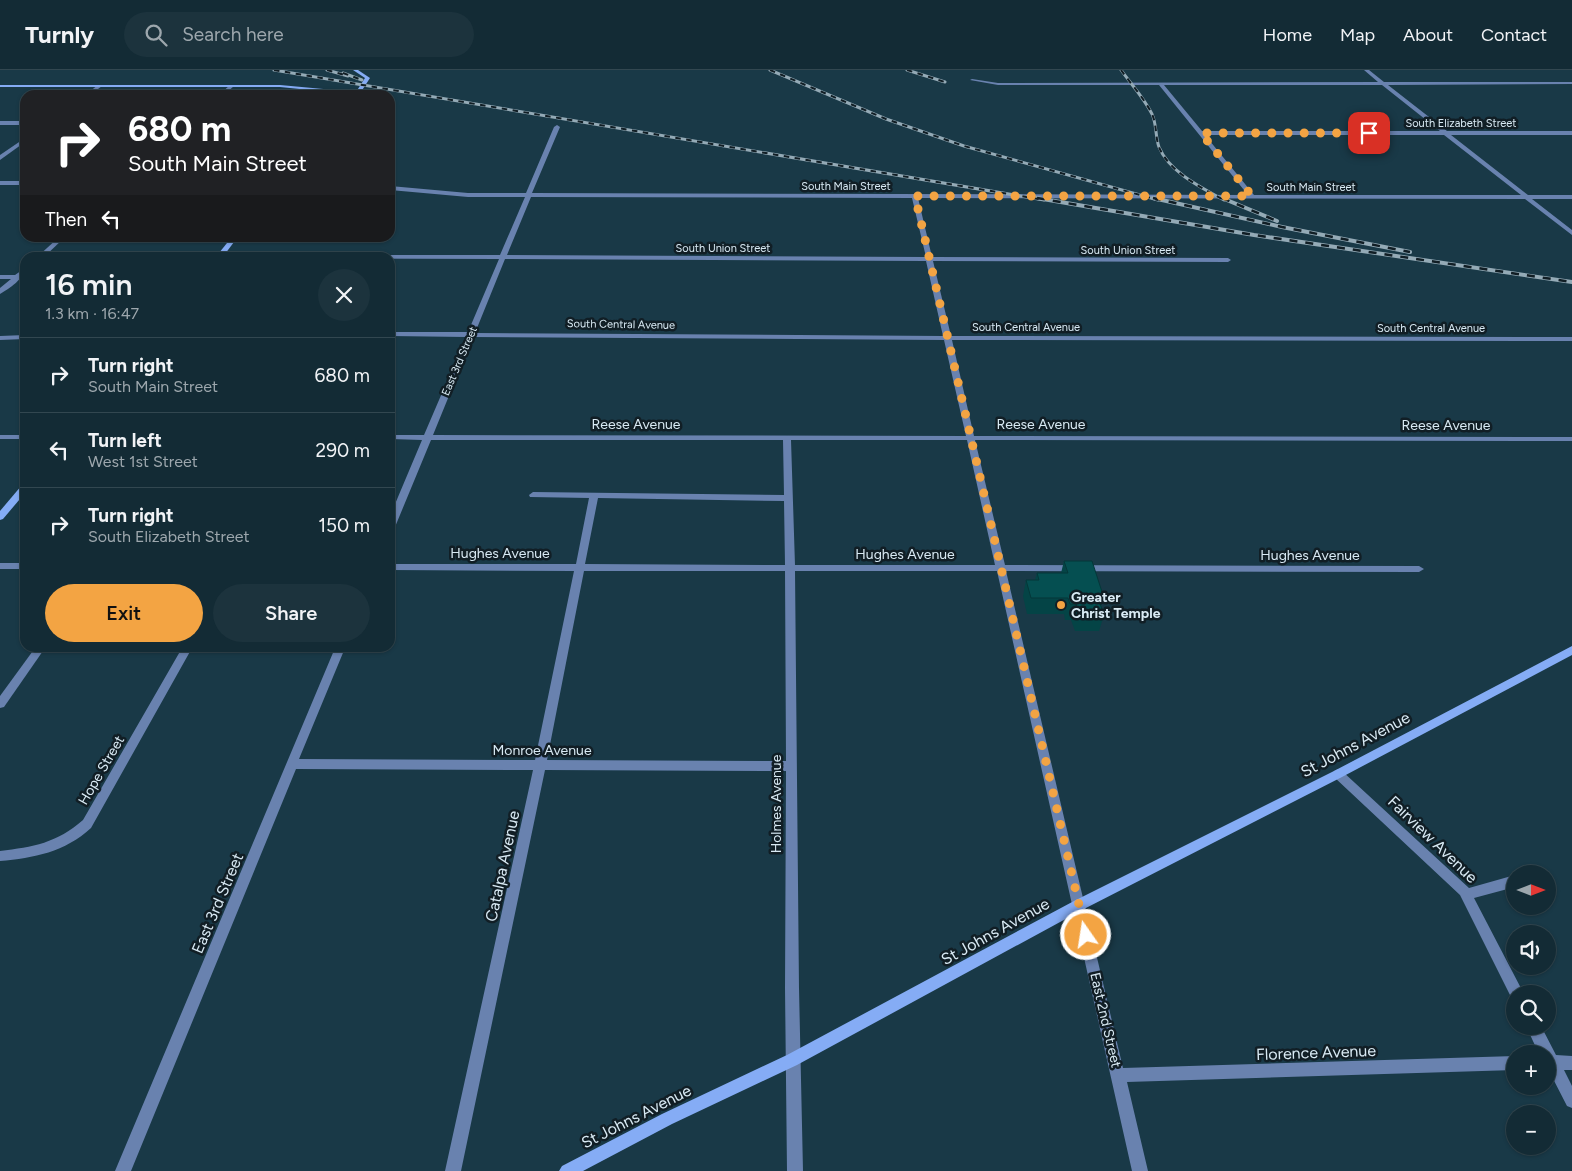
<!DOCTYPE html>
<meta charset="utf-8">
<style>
body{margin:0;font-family:Figtree,sans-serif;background:#1c333d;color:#f1f3f6;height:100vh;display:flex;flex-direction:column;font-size:19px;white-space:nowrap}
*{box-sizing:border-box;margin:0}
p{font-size:16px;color:#9da7ad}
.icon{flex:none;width:28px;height:28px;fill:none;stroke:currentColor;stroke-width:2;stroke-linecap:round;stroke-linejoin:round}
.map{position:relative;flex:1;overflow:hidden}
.sheet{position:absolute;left:20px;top:182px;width:375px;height:400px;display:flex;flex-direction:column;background:#132b35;border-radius:15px;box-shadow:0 1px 4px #0004,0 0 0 1px #324750}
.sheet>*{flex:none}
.top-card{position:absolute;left:20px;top:20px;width:375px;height:152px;border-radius:15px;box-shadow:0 1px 4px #0004,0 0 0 1px #324750;background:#202124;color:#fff;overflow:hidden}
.needle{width:32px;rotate:90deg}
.controls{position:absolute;left:1506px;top:795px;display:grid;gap:10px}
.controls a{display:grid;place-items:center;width:50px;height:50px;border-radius:50%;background:#132b35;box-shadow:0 1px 4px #0004,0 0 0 1px #324750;font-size:25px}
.pin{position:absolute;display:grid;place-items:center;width:42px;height:42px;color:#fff;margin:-21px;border-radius:10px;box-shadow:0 2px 8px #0006}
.me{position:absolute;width:55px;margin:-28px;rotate:347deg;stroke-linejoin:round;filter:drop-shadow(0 0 4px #0008)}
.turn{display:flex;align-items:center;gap:18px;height:105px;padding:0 25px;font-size:22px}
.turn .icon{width:65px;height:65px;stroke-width:2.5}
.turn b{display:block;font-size:35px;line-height:42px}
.then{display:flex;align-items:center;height:48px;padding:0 25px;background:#0003;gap:10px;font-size:19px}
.round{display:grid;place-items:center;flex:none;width:52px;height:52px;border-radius:26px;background:#1c333d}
.headline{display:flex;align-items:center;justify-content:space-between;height:85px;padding:0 25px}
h1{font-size:30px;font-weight:600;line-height:38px}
.primary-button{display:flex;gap:10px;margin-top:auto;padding:10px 25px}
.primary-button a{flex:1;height:58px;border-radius:30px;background:#f3a443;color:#111;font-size:20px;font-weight:600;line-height:58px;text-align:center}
.primary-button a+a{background:#1c333d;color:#f1f3f6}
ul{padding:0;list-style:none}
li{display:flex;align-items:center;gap:15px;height:75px;padding:0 25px;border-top:1px solid #324750}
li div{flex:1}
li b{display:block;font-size:19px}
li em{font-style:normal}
header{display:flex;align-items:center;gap:30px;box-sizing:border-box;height:70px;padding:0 25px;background:#132b35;border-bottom:1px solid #324750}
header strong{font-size:24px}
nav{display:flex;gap:28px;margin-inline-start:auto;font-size:18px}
.search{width:350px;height:45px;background:#1c333d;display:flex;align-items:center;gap:12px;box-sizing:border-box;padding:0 18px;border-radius:28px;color:#9da7ad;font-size:19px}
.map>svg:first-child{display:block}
</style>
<header>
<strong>Turnly</strong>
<div class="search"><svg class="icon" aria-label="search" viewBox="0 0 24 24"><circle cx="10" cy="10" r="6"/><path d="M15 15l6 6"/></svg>Search here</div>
<nav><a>Home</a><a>Map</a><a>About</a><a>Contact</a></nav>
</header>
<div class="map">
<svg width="1572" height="1101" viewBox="0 0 1572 1101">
<rect width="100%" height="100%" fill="#193947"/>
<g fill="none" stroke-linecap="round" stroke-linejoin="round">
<g fill="#6982af" fill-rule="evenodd">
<path d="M1364,0H1369L1384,12H1572V14L1388,15L1447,61H1572V65H1451L1528,125H1572V129H1532L1572,160V165L1525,129L918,128L932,187L1228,188L1231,190L1228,192L933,191L951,266L1572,267V271L952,270L974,366L1572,367V371L975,370L1005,495L1419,496L1424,499L1419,502L1006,501L1123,998L1515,986V1000L1127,1012L1148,1101H1132L997,501H795L799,918L803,1101H787L785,918L786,701L545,700L461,1101H445L533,700L296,699L131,1101H115L335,578H345L299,689L535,690L574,501L390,500V494H576L589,428L530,427L529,425L533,422L784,425L783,370H431L395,457L390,460V446L422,370L390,369V365H424L466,267L390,266V262H468L499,189L217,188V185H500L525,127H468L390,120V116L468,123H526L554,57L557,55L560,57L532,123L1248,125L1159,15H998L970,10L972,9L998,13L1378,12ZM1164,15H1382L1440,61H1202ZM1205,65H1444L1521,125H1254ZM531,127L912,128L926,187L507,185ZM505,189L926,191L943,266L475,263ZM473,267L944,270L966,366L433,365ZM791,370H967L995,495H795ZM598,428L784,431L785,495L585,494ZM584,501H785L786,691L547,690Z"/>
<path d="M98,15L102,16L90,25H85Z"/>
<path d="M230,15L234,16L224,25H219Z"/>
<rect x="0" y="51" width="25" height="4"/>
<path d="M25,68V72L0,90V85Z"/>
<rect x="0" y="111" width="25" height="4"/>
<path d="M58,168H64L43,188H36Z"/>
<path d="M25,198C25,208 9,219 0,224V218L11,209H0V205H15Z"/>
<path d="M25,265V269L0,270V266Z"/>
<rect x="0" y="365" width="25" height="4"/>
<rect x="0" y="493" width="25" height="6"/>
<path d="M35,578H45L4,637L0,638V626Z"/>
<path d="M182,578H192L91,758C65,782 34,788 0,791V781C33,777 57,773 83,750Z"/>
<path d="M1338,699L1342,701L1469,818L1515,805V817L1474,828L1524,924H1515V930L1512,929L1460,825L1334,707L1332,704L1334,701Z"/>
<path d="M1526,956H1541L1556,985L1572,986V1000H1564L1572,1016V1038L1567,1036L1548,999V984H1539Z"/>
</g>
<g fill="#85acf5" fill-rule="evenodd">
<path d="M353,0H358L370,8L359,25L280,17H0V15H280L356,22L365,8Z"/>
<path d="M231,168H237L222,188H215Z"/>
<path d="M25,414V423L3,449L0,450V441L22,415Z"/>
<path d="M1572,576V585L1342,707L1084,839L797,995L672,1054L583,1101H559L562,1096L662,1044L787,985L1074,831L1334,701Z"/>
</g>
<g stroke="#94aab6" stroke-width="3">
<g id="rail-far1">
<path d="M274,0L1044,130"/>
<path d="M327,0L348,6"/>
<path d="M770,0L886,49L964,76L1158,130"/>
<path d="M907,0L945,12"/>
<path d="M1121,0C1131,14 1144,28 1152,44C1157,55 1155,66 1159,77C1169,102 1202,118 1224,130"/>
<path d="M343,3L362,10"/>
</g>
</g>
<g stroke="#94aab6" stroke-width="4">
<g id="rail">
<path d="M1037,128L1254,165L1572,212"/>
<path d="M1153,128L1282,157L1410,182"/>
<path d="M1222,128L1277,151"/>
</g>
</g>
<use href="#rail-far1" stroke="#111e25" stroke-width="2" stroke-dasharray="5.5" stroke-linecap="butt"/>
<use href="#rail" stroke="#111e25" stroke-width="2.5" stroke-dasharray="8" stroke-linecap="butt"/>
</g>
<path fill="#044446" d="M1064,491L1104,528L1101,536L1104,545L1099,561H1075L1071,550H1065L1064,544H1027L1023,526L1026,510H1035L1037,503H1061Z"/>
<path fill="#054f51" stroke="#043739" d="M1064,491H1092L1104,528H1098L1104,545L1079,546L1076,534H1070L1068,528H1031L1026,510H1039L1037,503H1068Z"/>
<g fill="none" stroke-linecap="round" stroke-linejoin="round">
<path stroke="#f3a443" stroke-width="9" stroke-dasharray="0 16.2" d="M1086,865L915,126H1252L1201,63H1369"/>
</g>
<circle fill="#f3a443" stroke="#111e25" stroke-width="2" cx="1061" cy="535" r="5"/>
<g text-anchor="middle" stroke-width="5" stroke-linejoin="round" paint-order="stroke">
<g font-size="11" fill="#d9eaf4" stroke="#111e25">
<text x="1461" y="57">South Elizabeth Street</text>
<text x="846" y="120">South Main Street</text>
<text x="1311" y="121">South Main Street</text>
<text x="723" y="182">South Union Street</text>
<text x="1128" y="184">South Union Street</text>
<text transform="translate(621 254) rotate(1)" y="4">South Central Avenue</text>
<text x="1026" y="261">South Central Avenue</text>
<text x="1431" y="262">South Central Avenue</text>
<text transform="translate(459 291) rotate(-67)" y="4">East 3rd Street</text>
</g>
<g font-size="14" fill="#d9eaf4" stroke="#111e25">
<text x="636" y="359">Reese Avenue</text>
<text x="1041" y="359">Reese Avenue</text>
<text x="1446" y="360">Reese Avenue</text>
<text x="500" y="488">Hughes Avenue</text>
<text x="905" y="489">Hughes Avenue</text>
<text x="1310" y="490">Hughes Avenue</text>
<text x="542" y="685">Monroe Avenue</text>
<text transform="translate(101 700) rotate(-60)" y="5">Hope Street</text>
<text transform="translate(776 734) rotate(-90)" y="5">Holmes Avenue</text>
<text transform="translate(1106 950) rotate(77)" y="5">East 2nd Street</text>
</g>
<g font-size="14" font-weight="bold" fill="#d9eaf4" stroke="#111e25" text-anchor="start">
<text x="1071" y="532">Greater<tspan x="1071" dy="16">Christ Temple</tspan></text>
</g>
<g font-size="16" fill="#d9eaf4" stroke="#111e25">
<text transform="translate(1355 674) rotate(-28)" y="6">St Johns Avenue</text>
<text transform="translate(1433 769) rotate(44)" y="6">Fairview Avenue</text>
<text transform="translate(502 796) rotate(-78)" y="6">Catalpa Avenue</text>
<text transform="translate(217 833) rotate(-67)" y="6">East 3rd Street</text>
<text transform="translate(995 861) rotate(-29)" y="6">St Johns Avenue</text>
<text transform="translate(1316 982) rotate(-2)" y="6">Florence Avenue</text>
<text transform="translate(636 1046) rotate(-27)" y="6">St Johns Avenue</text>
</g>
</g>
</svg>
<div class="controls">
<a><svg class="needle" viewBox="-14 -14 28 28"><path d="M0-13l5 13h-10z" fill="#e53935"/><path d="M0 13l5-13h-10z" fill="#9da7ad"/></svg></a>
<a><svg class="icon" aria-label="sound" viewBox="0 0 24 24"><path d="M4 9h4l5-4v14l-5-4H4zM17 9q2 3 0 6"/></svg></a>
<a><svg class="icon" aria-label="search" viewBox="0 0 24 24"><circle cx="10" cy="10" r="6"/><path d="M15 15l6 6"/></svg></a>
<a>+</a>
<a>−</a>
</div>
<div class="pin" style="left:1369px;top:63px;background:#d93025"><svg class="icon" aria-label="arrive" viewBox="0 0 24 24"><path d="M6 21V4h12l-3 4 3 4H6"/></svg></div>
<svg class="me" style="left:1086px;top:865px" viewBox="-20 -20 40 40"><circle r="17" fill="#f3a443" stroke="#fff" stroke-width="3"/><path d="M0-11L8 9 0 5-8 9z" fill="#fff"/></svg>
<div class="top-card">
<div class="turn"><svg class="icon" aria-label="right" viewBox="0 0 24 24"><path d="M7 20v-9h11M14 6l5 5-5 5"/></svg><div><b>680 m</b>South Main Street</div></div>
<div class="then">Then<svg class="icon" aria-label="left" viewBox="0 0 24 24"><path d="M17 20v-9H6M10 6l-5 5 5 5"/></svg></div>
</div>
<section class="sheet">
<div class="headline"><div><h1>16 min</h1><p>1.3 km · 16:47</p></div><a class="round"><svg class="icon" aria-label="close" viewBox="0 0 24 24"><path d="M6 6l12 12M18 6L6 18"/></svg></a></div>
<ul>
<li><svg class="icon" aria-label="right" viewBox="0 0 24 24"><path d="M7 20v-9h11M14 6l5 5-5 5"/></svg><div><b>Turn right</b><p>South Main Street</p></div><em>680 m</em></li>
<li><svg class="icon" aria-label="left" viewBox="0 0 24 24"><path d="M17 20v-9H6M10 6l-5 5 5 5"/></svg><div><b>Turn left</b><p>West 1st Street</p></div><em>290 m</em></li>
<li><svg class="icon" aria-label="right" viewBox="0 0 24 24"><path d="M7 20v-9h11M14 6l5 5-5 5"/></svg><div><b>Turn right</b><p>South Elizabeth Street</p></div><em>150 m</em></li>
</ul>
<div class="primary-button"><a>Exit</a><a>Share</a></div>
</section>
</div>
